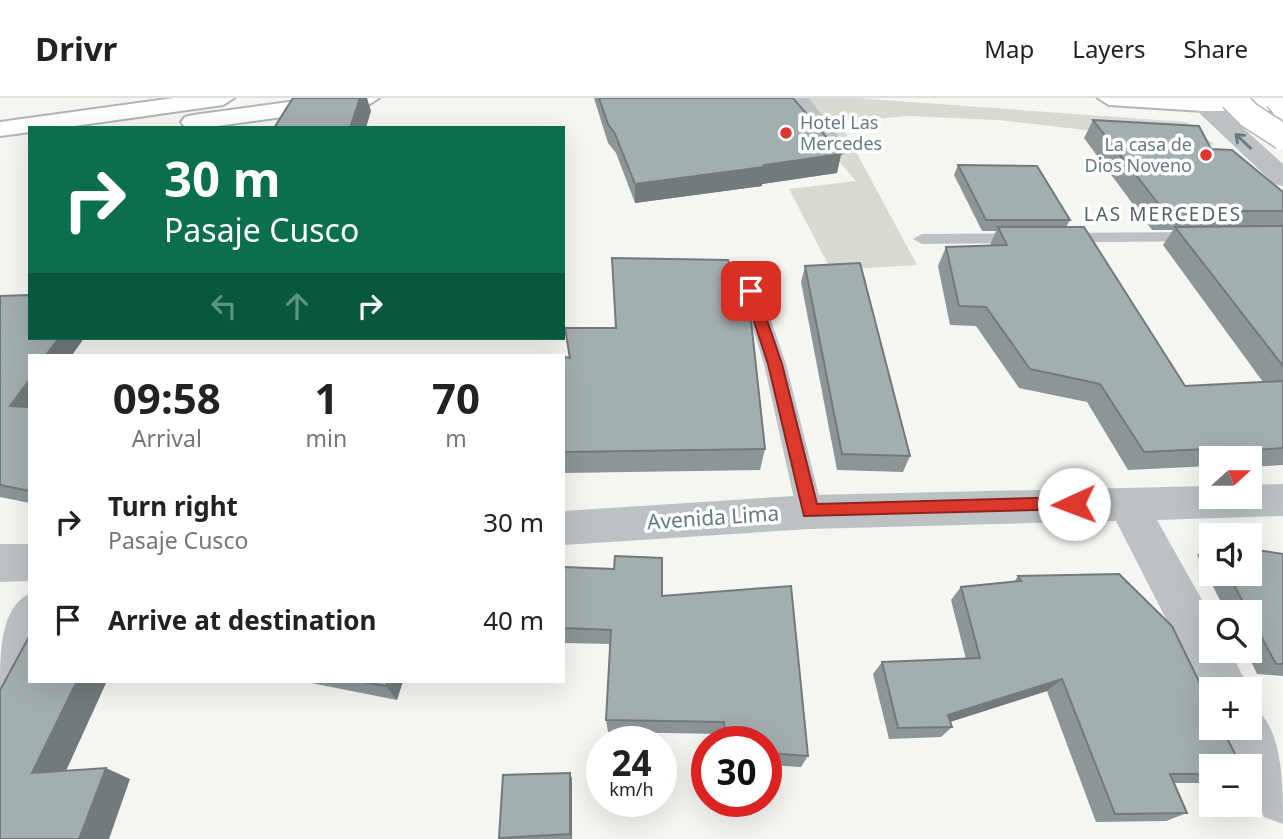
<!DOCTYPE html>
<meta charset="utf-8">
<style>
body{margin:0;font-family:"Noto Sans",sans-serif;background:#f2f2f2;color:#222;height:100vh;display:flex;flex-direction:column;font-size:26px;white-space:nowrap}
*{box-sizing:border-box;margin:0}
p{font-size:23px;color:#767676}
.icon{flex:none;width:38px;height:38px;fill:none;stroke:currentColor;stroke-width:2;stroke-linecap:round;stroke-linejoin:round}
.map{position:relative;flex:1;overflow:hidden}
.panel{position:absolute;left:28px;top:256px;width:537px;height:329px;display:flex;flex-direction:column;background:#fff;border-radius:0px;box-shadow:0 7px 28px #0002}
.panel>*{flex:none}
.guide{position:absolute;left:28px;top:28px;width:537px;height:214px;border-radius:0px;box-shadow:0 7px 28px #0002;background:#0b6e4f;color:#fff;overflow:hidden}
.needle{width:46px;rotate:69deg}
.tools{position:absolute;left:1199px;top:348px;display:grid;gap:14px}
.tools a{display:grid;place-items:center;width:63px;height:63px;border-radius:0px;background:#fff;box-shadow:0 7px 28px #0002;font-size:35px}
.speed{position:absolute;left:586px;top:628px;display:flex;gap:14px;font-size:35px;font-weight:700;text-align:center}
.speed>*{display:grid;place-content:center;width:91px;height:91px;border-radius:50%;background:#fff;box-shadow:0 7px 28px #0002;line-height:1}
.speed small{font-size:18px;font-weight:400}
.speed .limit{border:10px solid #d22;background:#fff;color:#111}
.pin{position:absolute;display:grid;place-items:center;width:60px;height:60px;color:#fff;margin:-30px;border-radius:14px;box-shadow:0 4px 10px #0006}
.me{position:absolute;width:77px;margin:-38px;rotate:268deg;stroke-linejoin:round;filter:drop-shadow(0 0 5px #0008)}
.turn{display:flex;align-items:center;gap:24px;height:147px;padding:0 21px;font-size:32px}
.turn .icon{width:91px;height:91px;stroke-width:2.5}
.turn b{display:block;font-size:49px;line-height:60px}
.lanes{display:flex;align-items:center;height:66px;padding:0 21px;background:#0003;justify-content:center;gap:35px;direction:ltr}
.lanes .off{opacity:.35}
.eta{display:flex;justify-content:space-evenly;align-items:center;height:119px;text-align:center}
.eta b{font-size:42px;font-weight:700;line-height:49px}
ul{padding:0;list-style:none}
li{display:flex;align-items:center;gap:21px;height:98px;padding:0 21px}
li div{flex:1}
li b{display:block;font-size:26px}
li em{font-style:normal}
header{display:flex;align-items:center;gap:42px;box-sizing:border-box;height:98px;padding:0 35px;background:#fff;border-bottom:2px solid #e0e0e0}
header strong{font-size:33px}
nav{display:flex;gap:38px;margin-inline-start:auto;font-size:24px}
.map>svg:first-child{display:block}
</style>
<header>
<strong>Drivr</strong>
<nav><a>Map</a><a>Layers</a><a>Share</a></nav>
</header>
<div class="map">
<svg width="1283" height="741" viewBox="0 0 1283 741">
<rect width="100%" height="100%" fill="#f5f5f2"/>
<path fill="#d6dad1" d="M718,0H856L1186,24L1215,47L998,22L909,18L840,24L917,167L831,172L789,91L856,83L788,4Z"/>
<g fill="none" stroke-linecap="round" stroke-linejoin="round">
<g stroke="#afb6b9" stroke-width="4">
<g id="secondary">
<path d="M174,0H234L223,7L60,30H30V34L0,38V24Z"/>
<path d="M318,0H379L368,7L203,30L185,29L181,24L185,19L193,17Z"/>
<path d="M1098,0H1283V13H1203L1109,7Z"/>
</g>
</g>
<g fill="#bcc2c4" fill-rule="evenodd">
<path d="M795,0H809L849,52L847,55H835Z"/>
<path d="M1201,134L1210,139L1207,143L922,146L913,141L922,136Z"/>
<path d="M751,187L761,193L786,266L823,414L819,422L810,425L801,422L797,414L764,266L741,193Z"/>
</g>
<g fill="#bcc2c4" fill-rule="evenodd">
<path d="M1195,1H1211L1283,66V88L1274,86L1195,11L1192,6Z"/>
<path d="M1283,386V418L1157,422L1211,518V553H1230L1250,592H1211V609L1116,423L810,431L564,447V413L810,397L1211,388V399H1250V387Z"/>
<path d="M0,446H30V483L0,484Z"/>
<path d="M30,495V559L17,583L0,590C0,554 0,510 30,495Z"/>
<path d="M1250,607C1283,625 1283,687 1283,726L1264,719L1250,689V668H1239L1221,630H1250Z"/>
</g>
<use href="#secondary" fill="#fff" fill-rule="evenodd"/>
<g stroke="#b0b6b9" stroke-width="28" stroke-linecap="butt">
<g id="primary-bridge">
<path d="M1232,0L1249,17L1283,39"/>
<path d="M1277,0L1283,7"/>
</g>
</g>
<use href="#primary-bridge" stroke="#fff" stroke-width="25"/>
</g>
<g fill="#8c9698">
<path d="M594,0H793L841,56L837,75L762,86V88L635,105L616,55L608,45Z"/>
<path d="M1093,22L1211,51L1283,94V367L1250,369V360H1211V368L1128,372L1087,304L1019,290L976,228L950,227L938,168L946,149L990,147L996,133H982L954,77L958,67L1070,122L1066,129L1185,288L1263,284L1163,147L1173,132H1152L1084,40Z"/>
<path d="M729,165L743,175L765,351L760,372L564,375V259L569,260L565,230H616Z"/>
<path d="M805,168L910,358L903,374L837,372L801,184Z"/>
<path d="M0,198L30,240H84L72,257H30V405L0,399Z"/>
<path d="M1211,445V476H1250L1283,456V578L1257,576L1246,553H1250V514H1226L1197,457Z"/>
<path d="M564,469L662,498L808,658L801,669L766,667V644H722L721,636L608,634L606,622L610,546L564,545Z"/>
<path d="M1018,478L1211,668V685H1174L1187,715L1166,723L1096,724L1047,593L950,624L952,629L941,639L889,641L873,576L882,564L966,561L951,502L961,489L1014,484Z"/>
<path d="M301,583H403L397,602Z"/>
<path d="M570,675L572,681V741H499Z"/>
</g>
<g fill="#727a7c">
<path d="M360,0H367L371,13L366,30H350Z"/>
<path d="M841,56L837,75L762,86V88L635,105V86Z"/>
<path d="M59,240H84L72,257H46Z"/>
<path d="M30,281V321L10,308Z"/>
<path d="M1062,581L1047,593L937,628L948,617Z"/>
<path d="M77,583H107L60,686L32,675Z"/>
<path d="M388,583H403L397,602L386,588Z"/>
<path d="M106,670L130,681L109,741H79Z"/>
<path d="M570,675L572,681V741L570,736Z"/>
</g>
<g fill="#a3aeb1" stroke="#727a7c" stroke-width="2">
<path d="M293,0H360L350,30H274Z"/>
<path d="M599,0H793L841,56L764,67V69L635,86L615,36L608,26Z"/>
<path d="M1093,22L1199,28L1211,51L1232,52L1283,94V113H1164Z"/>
<path d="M958,67L1037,68L1070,122H986Z"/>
<path d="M1283,128V268L1175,129Z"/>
<path d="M998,129H1084L1185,288L1283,283V350L1242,353L1229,350L1144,354L1100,286L1030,271L986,209L959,208L946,149L1007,147Z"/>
<path d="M612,160L728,162L729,165L744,164L742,171L747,186L765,351L564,354V259L570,260L565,230H616Z"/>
<path d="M860,165L910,358L842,356L805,168Z"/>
<path d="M30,197V240H59L46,257H30V281L10,308L30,309V393L0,387V198Z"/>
<path d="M1250,451L1283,456V566H1276L1228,476H1250Z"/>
<path d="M615,458L662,460V498L791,488L808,658L766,655V644H726L724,624L606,622L611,532L564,530V469L614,471Z"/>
<path d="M1119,476L1172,528L1211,608V630H1222L1241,668H1211V676H1170L1187,715L1115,716L1062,581L948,617L952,629L898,630L882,564L980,560L961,489L1021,483L1018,478Z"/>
<path d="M30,537V583H77L32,675L106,670L79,741H0V592Z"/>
<path d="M358,583H388L386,588Z"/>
<path d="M570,675V736L499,740L503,677Z"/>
</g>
<defs><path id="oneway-shaft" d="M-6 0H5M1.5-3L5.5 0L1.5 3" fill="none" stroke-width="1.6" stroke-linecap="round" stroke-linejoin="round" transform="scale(1.75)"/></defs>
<use stroke="#657a82" href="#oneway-shaft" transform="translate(1243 43) rotate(-137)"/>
<path fill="#dc382c" stroke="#8f241d" stroke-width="2" d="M746,190L757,193L782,266L817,406L1074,399L1083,406L1080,411L804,418L768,266L744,193Z"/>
<g fill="#dc382c" stroke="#fff" stroke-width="2.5">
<circle cx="786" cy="35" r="7"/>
<circle cx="1206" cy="57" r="7"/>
</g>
<g text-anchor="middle" stroke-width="7" stroke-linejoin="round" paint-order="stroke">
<g font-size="18" fill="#657a82" stroke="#fff" text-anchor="start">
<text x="800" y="31">Hotel Las<tspan x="800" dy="21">Mercedes</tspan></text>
<text x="1192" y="53" text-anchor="end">La casa de<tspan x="1192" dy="21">Dios Noveno</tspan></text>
</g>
<g font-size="19" letter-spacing="2" fill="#536267" stroke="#fff">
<text x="1163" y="123">LAS MERCEDES</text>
</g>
<g font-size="21" fill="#657a82" stroke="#fff">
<text transform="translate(713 420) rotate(-4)" y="7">Avenida Lima</text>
</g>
</g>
</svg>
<div class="tools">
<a><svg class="needle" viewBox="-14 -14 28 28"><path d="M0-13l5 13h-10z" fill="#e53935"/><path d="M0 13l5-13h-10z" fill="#767676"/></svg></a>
<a><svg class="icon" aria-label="sound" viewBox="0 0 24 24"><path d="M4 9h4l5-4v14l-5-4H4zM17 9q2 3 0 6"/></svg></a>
<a><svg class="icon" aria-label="search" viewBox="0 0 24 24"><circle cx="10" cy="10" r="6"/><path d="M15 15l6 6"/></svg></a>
<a>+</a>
<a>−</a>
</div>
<div class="speed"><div>24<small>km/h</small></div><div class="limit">30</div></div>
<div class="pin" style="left:751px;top:193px;background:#d93025"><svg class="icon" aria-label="arrive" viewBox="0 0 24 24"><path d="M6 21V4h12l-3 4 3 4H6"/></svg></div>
<svg class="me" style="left:1074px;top:406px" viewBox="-20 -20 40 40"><circle r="19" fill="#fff"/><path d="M0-13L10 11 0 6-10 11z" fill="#dc382c"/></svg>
<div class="guide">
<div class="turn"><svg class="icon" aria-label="right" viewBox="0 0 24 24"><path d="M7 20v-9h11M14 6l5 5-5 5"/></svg><div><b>30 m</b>Pasaje Cusco</div></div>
<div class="lanes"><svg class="icon off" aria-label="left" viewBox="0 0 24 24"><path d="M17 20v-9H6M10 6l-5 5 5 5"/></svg><svg class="icon off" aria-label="ahead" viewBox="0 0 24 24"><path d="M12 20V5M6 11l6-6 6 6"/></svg><svg class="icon" aria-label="right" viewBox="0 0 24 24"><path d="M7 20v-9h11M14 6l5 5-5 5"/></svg></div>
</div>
<section class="panel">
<div class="eta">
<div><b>09:58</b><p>Arrival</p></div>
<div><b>1</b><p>min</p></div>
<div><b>70</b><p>m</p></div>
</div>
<ul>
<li><svg class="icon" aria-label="right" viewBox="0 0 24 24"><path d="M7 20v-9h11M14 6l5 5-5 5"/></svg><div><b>Turn right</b><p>Pasaje Cusco</p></div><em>30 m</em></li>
<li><svg class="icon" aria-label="arrive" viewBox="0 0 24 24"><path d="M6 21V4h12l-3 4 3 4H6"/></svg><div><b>Arrive at destination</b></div><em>40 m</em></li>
</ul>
</section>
</div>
